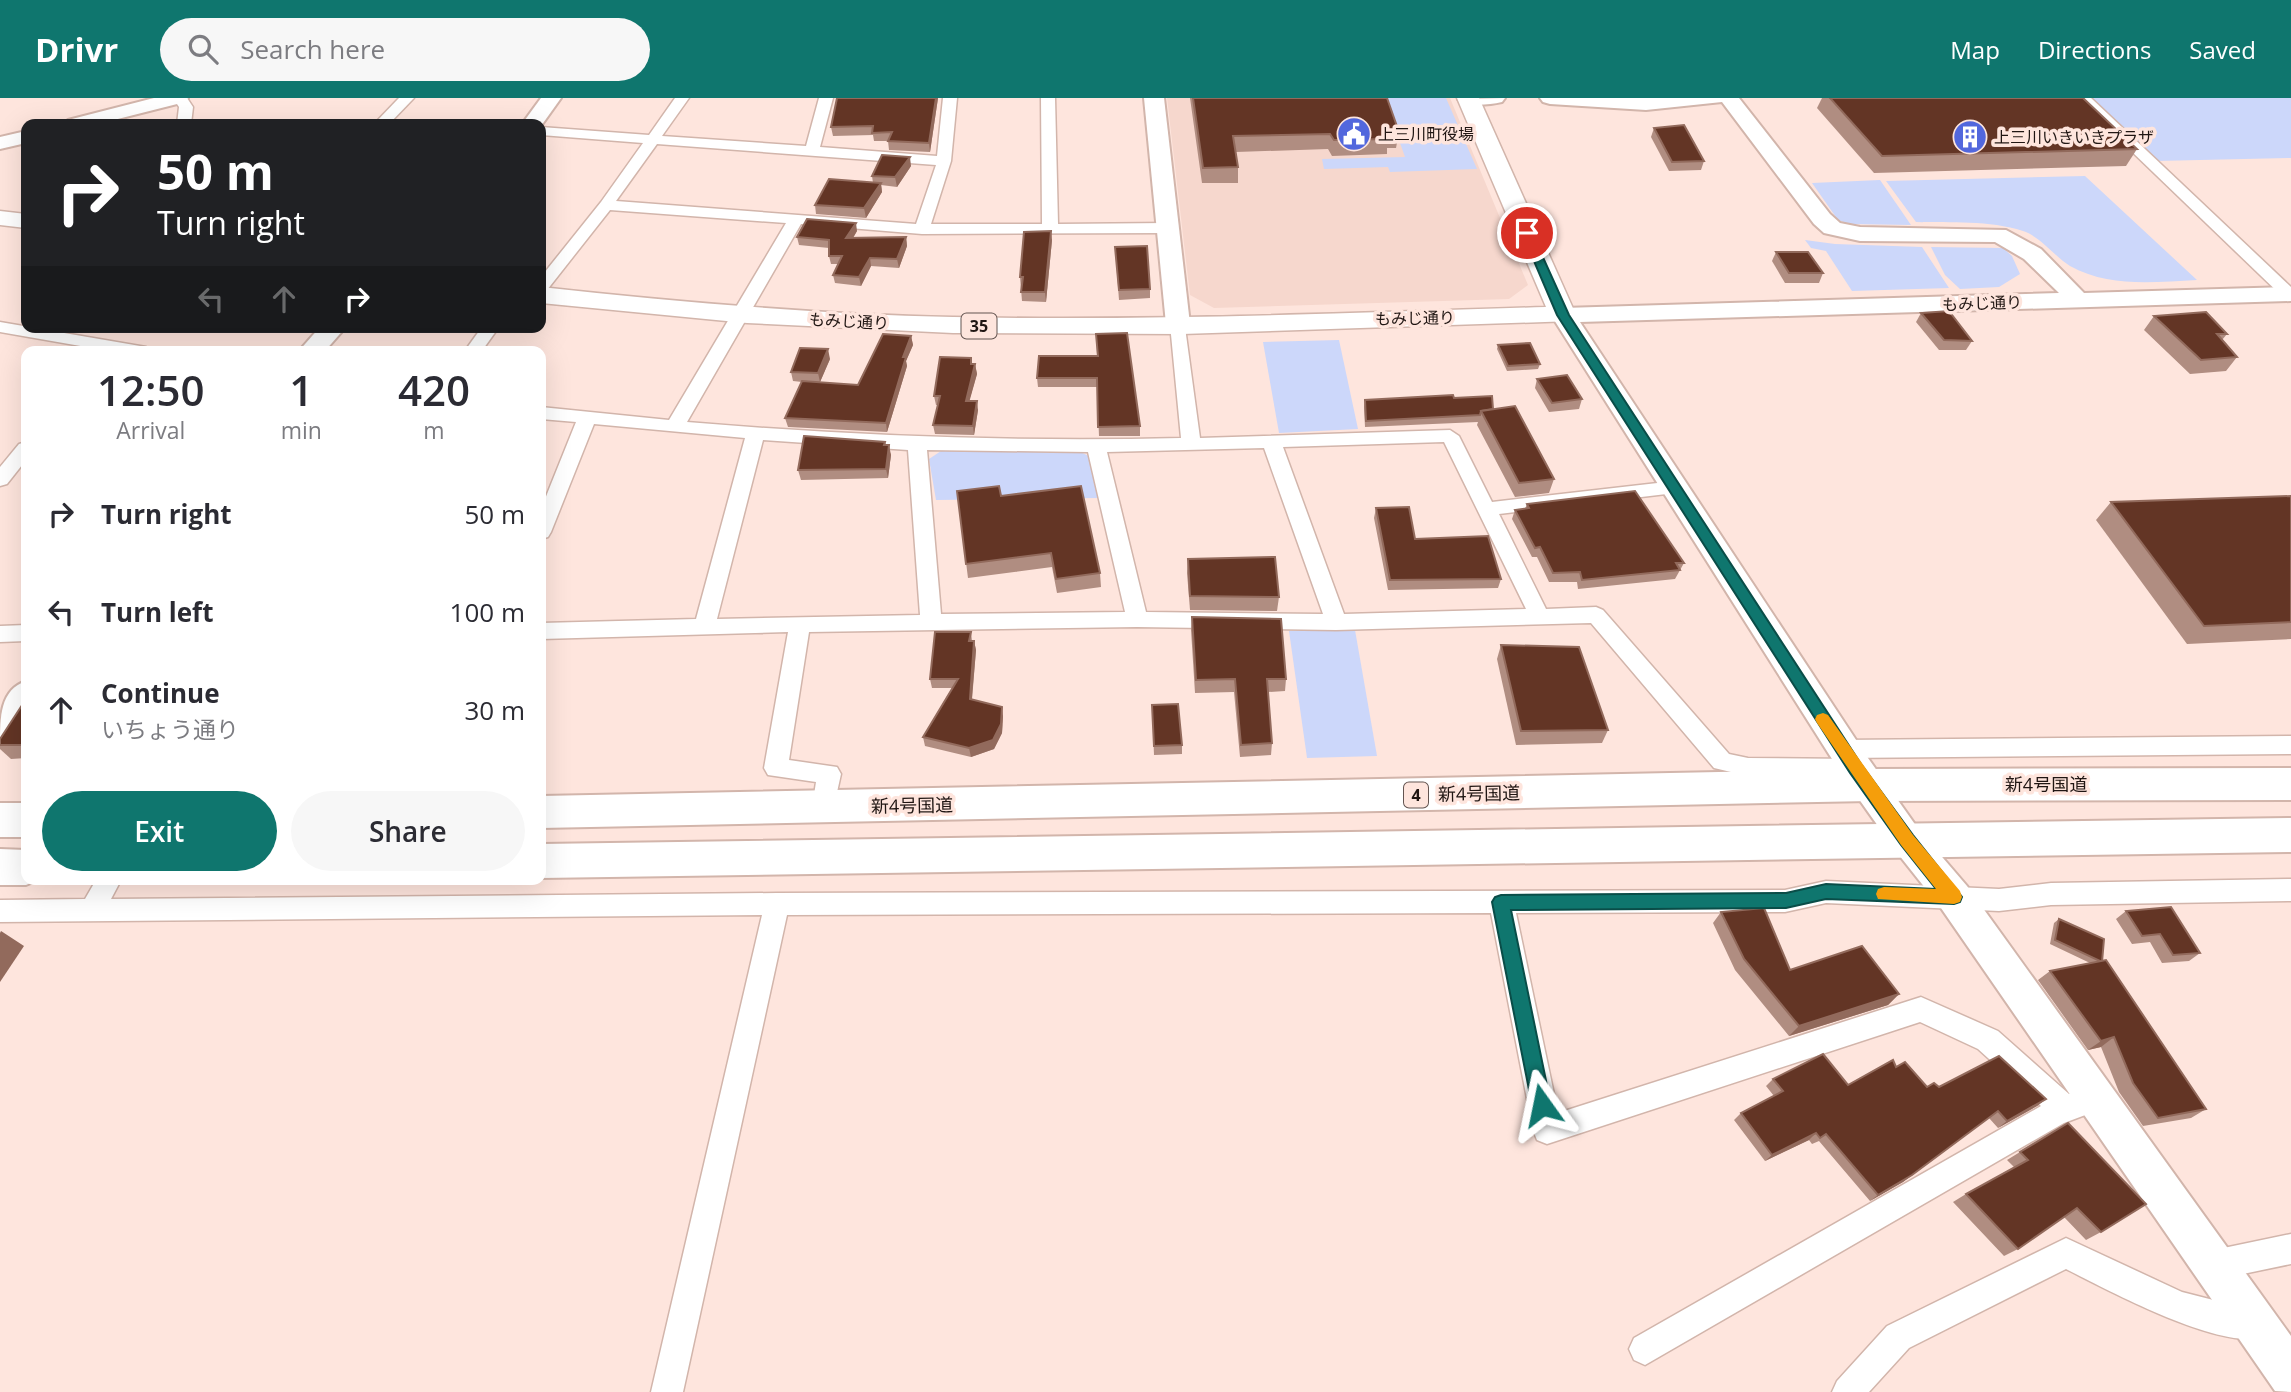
<!DOCTYPE html>
<meta charset="utf-8">
<style>
body{margin:0;font-family:"Open Sans","Noto Sans JP",sans-serif;background:#f7f7f7;color:#2b2b33;height:100vh;display:flex;flex-direction:column;font-size:26px;white-space:nowrap}
*{box-sizing:border-box;margin:0}
p{font-size:23px;color:#7c7c81}
.icon{flex:none;width:38px;height:38px;fill:none;stroke:currentColor;stroke-width:2;stroke-linecap:round;stroke-linejoin:round}
.map{position:relative;flex:1;overflow:hidden}
.drawer{position:absolute;left:21px;top:248px;width:525px;height:539px;display:flex;flex-direction:column;background:#fff;border-radius:14px;box-shadow:0 7px 28px #0002}
.drawer>*{flex:none}
.banner{position:absolute;left:21px;top:21px;width:525px;height:214px;border-radius:14px;box-shadow:0 7px 28px #0002;background:#202124;color:#fff;overflow:hidden}
.pin{position:absolute;display:grid;place-items:center;width:60px;height:60px;color:#fff;margin:-30px;border:4px solid #fff;border-radius:50%;box-shadow:0 2px 7px #0007}
.me{position:absolute;width:77px;margin:-38px;rotate:348deg;stroke-linejoin:round;filter:drop-shadow(0 0 5px #0008)}
.turn{display:flex;align-items:center;gap:24px;height:147px;padding:0 21px;font-size:32px}
.turn .icon{width:91px;height:91px;stroke-width:2.5}
.turn b{display:block;font-size:49px;line-height:60px}
.lanes{display:flex;align-items:center;height:66px;padding:0 21px;background:#0003;justify-content:center;gap:35px;direction:ltr}
.lanes .off{opacity:.35}
.eta{display:flex;justify-content:space-evenly;align-items:center;height:119px;text-align:center}
.eta b{font-size:42px;font-weight:600;line-height:49px}
.action{display:flex;gap:14px;margin-top:auto;padding:14px 21px}
.action a{flex:1;height:80px;border-radius:42px;background:#0f766e;color:#fff;font-size:28px;font-weight:600;line-height:80px;text-align:center}
.action a+a{background:#f7f7f7;color:#2b2b33}
ul{padding:0;list-style:none}
li{display:flex;align-items:center;gap:21px;height:98px;padding:0 21px}
li div{flex:1}
li b{display:block;font-size:26px}
li em{font-style:normal}
header{display:flex;align-items:center;gap:42px;box-sizing:border-box;height:98px;padding:0 35px;background:#0f766e;color:#fff}
header strong{font-size:33px}
nav{display:flex;gap:38px;margin-inline-start:auto;font-size:24px}
.search{width:490px;height:63px;background:#f7f7f7;display:flex;align-items:center;gap:18px;box-sizing:border-box;padding:0 24px;border-radius:38px;color:#7c7c81;font-size:26px}
.map>svg:first-child{display:block}
</style>
<header>
<strong>Drivr</strong>
<div class="search"><svg class="icon" aria-label="search" viewBox="0 0 24 24"><circle cx="10" cy="10" r="6"/><path d="M15 15l6 6"/></svg>Search here</div>
<nav><a>Map</a><a>Directions</a><a>Saved</a></nav>
</header>
<div class="map">
<svg width="2291" height="1294" viewBox="0 0 2291 1294">
<rect width="100%" height="100%" fill="#fee5dd"/>
<path fill="#f6d7cd" d="M1167,0H1450L1528,187L1509,201L1214,210L1190,197Z"/>
<g fill="#ccd7fa">
<path d="M1384,0H1446L1477,71L1390,74L1388,69L1324,71L1322,61L1405,59Z"/>
<path d="M2089,0H2291V60L2156,63Z"/>
<path d="M2085,78L2197,182C2154,184 2110,190 2070,168C2054,158 2041,139 2023,133C1989,122 1951,125 1916,124L1886,83Z"/>
<path d="M1880,82L1911,127L1849,126L1838,122L1812,85Z"/>
<path d="M1805,142L1835,146L1922,149L1949,190L1852,193L1826,153L1811,150Z"/>
<path d="M1931,149L2003,150L2012,158L2020,176L1999,189L1960,191L1945,177Z"/>
<path d="M1339,242L1358,331L1279,335L1263,244Z"/>
<path d="M941,353H1078L1089,358L1098,400L936,402L929,361Z"/>
<path d="M1355,532L1377,658L1307,660L1289,533Z"/>
</g>
<g fill="none" stroke-linecap="round" stroke-linejoin="round">
<g stroke="#d2b5ab" stroke-width="3">
<g id="street">
<path d="M173,0H187L193,9L191,26H177L179,9Z"/>
<path d="M399,0H414L389,26H374Z"/>
<path d="M675,0H689L662,38L806,48L819,0H833L820,49L937,58L943,0H957L951,63L931,126H1042L1041,0H1055L1058,126L1168,125L1176,130L1168,135L922,136L801,126L687,324C852,338 1016,344 1181,340L1170,226L1178,221L1184,222L1200,340L1450,332L1459,338L1492,404L1675,383L1682,385L1685,389L1682,393L1675,395L1499,416L1546,511L1596,509L1603,512L1729,656L1748,660L1856,661L1864,663L1868,670L1864,677L1856,679L1748,678L1714,670L1591,525L1336,532L1137,529L809,534L789,662L837,669L841,676L832,717L824,720L816,717L812,710L816,684L768,677L764,670L788,534L541,541V525L696,521L745,340L594,326L551,434L548,439L541,441V411L576,324L541,321V309L669,322L786,125L610,112L547,192L541,194V179L601,104L643,45L541,37V29L649,37ZM657,46L936,67L916,126L616,103ZM763,342L908,352L920,517L717,521ZM1444,344L1526,511L1344,516L1283,349ZM1264,350L1323,516L1146,514L1107,354ZM927,352L1088,354L1125,514L941,516Z"/>
<path d="M2076,0H2091L2291,189V203L2285,201Z"/>
<path d="M0,224L146,249L154,254H115L0,234Z"/>
<path d="M482,229H499L481,254H464Z"/>
<path d="M26,344V362L7,386L0,388V369L19,346Z"/>
<path d="M26,527V543L0,544V528Z"/>
<path d="M2291,638V656L1843,660L1835,657L1832,651L1835,645L1843,642Z"/>
<path d="M2291,781V803L2051,807L1999,813L1826,805L1785,814L1516,815L1558,1015L1921,899L1998,933L2069,996L2078,994L2088,998L2092,1007L2088,1016L2064,1025L1645,1267L1634,1262L1629,1251L1634,1240L2041,1008L1978,951L1920,924L1547,1046L1537,1042L1533,1032L1491,815L787,817L683,1294H651L762,817L0,824V802L85,801L96,782H121L111,801L777,795L1785,792L1826,783L1999,791L2051,785Z"/>
<path d="M2291,1136V1166L2214,1182L2203,1178L2199,1167L2203,1156L2214,1152Z"/>
<path d="M2066,1140L2182,1194L2268,1216L2272,1227L2268,1238C2225,1256 2108,1192 2066,1171L1909,1250L1869,1294H1832L1837,1283L1887,1228Z"/>
</g>
</g>
<g stroke="#d2b5ab" stroke-width="4">
<g id="secondary">
<path d="M154,0H188L185,4L98,26H65L68,22Z"/>
<path d="M541,0H561L541,28L522,26Z"/>
<path d="M1144,0H1164L1190,226L1187,231L1178,233L1169,231L1166,226Z"/>
<path d="M1505,0L1502,4C1489,7 1474,8 1461,5L1458,1Z"/>
<path d="M1540,0H1739L1830,116L1840,125L1860,129L2006,132L2041,151L2084,195L2291,189V203L1580,224L1868,660L1919,732L1967,788L2291,1238V1294L2275,1293L1941,810L1895,752L1844,680L1551,217L1554,212L1563,210L2059,195L2024,161L1995,144L1860,143L1824,135L1814,126L1722,4L1646,12L1550,6L1543,4Z"/>
<path d="M26,33V45L0,51V39Z"/>
<path d="M320,229H346L324,254H298Z"/>
<path d="M26,583C27,608 28,636 0,645C0,619 0,592 26,583Z"/>
</g>
</g>
<g stroke="#d2b5ab" stroke-width="3">
<g id="primary">
<path d="M1457,0H1479L1576,217L1573,223L1182,236L953,235L747,225L541,205V189C678,204 815,216 953,219C1151,223 1349,215 1546,209Z"/>
<path d="M0,113L26,116V130L0,127Z"/>
</g>
</g>
<g stroke="#d2b5ab" stroke-width="4">
<g id="highway">
<path d="M2291,670V702L1870,703L541,730V698L1870,671Z"/>
<rect x="0" y="705" width="26" height="34"/>
<path d="M2291,720V754L541,780V746Z"/>
<path d="M0,751L26,752V782H38L26,787H0Z"/>
</g>
</g>
<use href="#street" fill="#fff" fill-rule="evenodd"/>
<use href="#secondary" fill="#fff" fill-rule="evenodd"/>
<use href="#primary" fill="#fff" fill-rule="evenodd"/>
<use href="#highway" fill="#fff" fill-rule="evenodd"/>
</g>
<g fill="#b08d81">
<path d="M938,0L930,54L889,52L888,43H874L873,37L833,38L831,29Z"/>
<path d="M1190,0H1387L1399,34L1396,50H1387V56L1332,58L1328,51L1236,54L1238,69V85H1202Z"/>
<path d="M1822,0H1830L2137,51L2126,68L1874,75L1817,10Z"/>
<path d="M1654,30L1704,63L1701,72L1669,73L1651,39Z"/>
<path d="M911,68L897,89L881,87L882,94L866,120L816,116L815,107L873,85L872,78Z"/>
<path d="M857,133L853,140L906,139L907,148L899,170L871,168L861,188L835,185L833,177L838,166H831L829,158V150L799,147L797,139Z"/>
<path d="M1052,142L1046,204L1022,203L1020,179Z"/>
<path d="M1115,149L1150,191V200L1119,202Z"/>
<path d="M1776,154L1823,175L1819,185H1785L1772,163Z"/>
<path d="M1921,215L1972,243L1966,252H1939L1916,224Z"/>
<path d="M2154,218L2227,236L2222,242L2237,259L2226,273L2190,276L2144,232Z"/>
<path d="M1096,236L1140,328V338H1099L1097,289H1038L1037,280L1097,258Z"/>
<path d="M911,238L913,247L906,263L907,268L887,334L788,329L785,320L802,284L793,283L791,274L830,261L820,284L858,287Z"/>
<path d="M1498,247L1540,266L1538,271L1507,273L1497,251Z"/>
<path d="M971,260L972,266H975L977,276L969,303L978,312L974,337L935,336L933,327L938,307H936L934,298Z"/>
<path d="M1537,281L1582,301L1579,311L1549,314L1535,290Z"/>
<path d="M1454,300L1493,311L1554,381L1549,395L1515,399L1477,327L1478,324L1365,329L1364,309L1365,302Z"/>
<path d="M885,344L891,357L888,380L801,382L798,372Z"/>
<path d="M957,393L1001,398L1100,475L1101,489L1057,495L1052,469L968,480Z"/>
<path d="M2291,398V541L2187,546L2096,422L2111,404Z"/>
<path d="M1527,406L1684,465L1675,481L1578,491L1577,484H1549L1537,459H1532L1512,421L1515,412L1525,411Z"/>
<path d="M1376,410L1415,441L1501,481L1498,490L1388,492L1374,420Z"/>
<path d="M1188,461L1279,499L1277,513L1190,512L1187,475Z"/>
<path d="M1192,519L1286,581L1285,593L1268,594L1272,645L1271,657L1240,659L1234,594L1195,595L1191,532Z"/>
<path d="M971,534L972,543H974L976,552L972,602L1003,618L1002,635L994,651L971,659L925,648L923,639L952,590H932L930,581Z"/>
<path d="M1501,547L1608,632L1602,645L1516,647L1497,561Z"/>
<path d="M26,601V660L11,661L0,651V641Z"/>
<path d="M1152,607L1182,647V656L1154,657Z"/>
<path d="M2126,813L2200,855L2189,863L2162,865L2150,844L2132,846L2116,821Z"/>
<path d="M1721,814L1790,872L1899,896L1888,907L1789,938L1735,872L1713,825Z"/>
<path d="M2059,821L2102,863L2206,1011L2191,1020L2143,1028L2119,994L2101,949L2088,952L2038,882L2050,873L2090,865L2050,846L2054,825Z"/>
<path d="M1896,969L1927,989L2046,1001L2037,1008L1998,1030L1989,1020L1903,1084L1870,1103L1819,1043L1812,1046L1809,1042L1765,1063L1734,1022L1741,1015L1774,998L1766,988L1773,981L1848,987Z"/>
<path d="M2020,1054L2101,1134L2086,1142L2064,1119L2018,1151L2004,1158L1953,1104L1966,1096L2014,1069L2007,1062Z"/>
</g>
<g fill="#926a5c">
<path d="M936,0H938L930,54L929,45Z"/>
<path d="M910,59L911,68L897,89L895,79Z"/>
<path d="M881,85L882,94L866,120L864,110Z"/>
<path d="M856,125L857,133L848,148L846,140Z"/>
<path d="M1051,133L1052,142L1046,204L1045,194Z"/>
<path d="M906,139L907,148L899,170L897,161Z"/>
<path d="M870,160L871,168L861,188L859,179Z"/>
<path d="M911,238L913,247L906,263L907,268L887,334L886,325L903,259Z"/>
<path d="M828,251L830,261L820,284L818,275Z"/>
<path d="M975,266L977,276L967,312L966,303Z"/>
<path d="M977,303L978,312L974,337L973,328Z"/>
<path d="M889,347L891,357L888,380L886,371Z"/>
<path d="M974,543L976,552L971,610L970,601Z"/>
<path d="M1002,609L1003,618L1002,635L994,651L971,659L969,650Z"/>
<path d="M1,833L24,848L0,884V835Z"/>
<path d="M1899,896L1888,907L1789,938L1799,928Z"/>
<path d="M2114,939L2101,949L2088,952L2101,943Z"/>
<path d="M2046,1001L2037,1008L1998,1030L2007,1023Z"/>
<path d="M1816,1035L1809,1042L1765,1063L1772,1057Z"/>
<path d="M1912,1077L1903,1084L1870,1103L1878,1097Z"/>
</g>
<g fill="#633525" stroke="#926a5c" stroke-width="2">
<path d="M837,0H936L929,45L888,43L892,34L872,35L873,28L831,29Z"/>
<path d="M1193,0H1387L1399,34L1386,35L1389,41L1334,42L1330,36L1233,38L1238,69L1203,70Z"/>
<path d="M1830,0H2083L2137,51L1882,58Z"/>
<path d="M1684,27L1704,63L1672,64L1654,30Z"/>
<path d="M882,57L910,59L895,79L872,78Z"/>
<path d="M829,81L881,85L864,110L815,107Z"/>
<path d="M807,121L856,125L846,140L906,139L897,161L870,160L859,179L833,177L842,158H829V142L797,139Z"/>
<path d="M1051,133L1045,194H1021L1023,179H1020L1024,134Z"/>
<path d="M1147,148L1150,191L1119,192L1115,149Z"/>
<path d="M1776,154H1808L1823,175H1789Z"/>
<path d="M1949,213L1972,243L1944,242L1921,215Z"/>
<path d="M2206,214L2227,236H2217L2237,259L2201,262L2154,218Z"/>
<path d="M1127,235L1140,328L1098,329L1097,280H1037L1039,258H1098L1096,236Z"/>
<path d="M883,236L911,238L903,259H906L886,325L785,320L802,283L858,287Z"/>
<path d="M1530,245L1540,266L1508,268L1498,247Z"/>
<path d="M800,250L828,251L818,275L791,274Z"/>
<path d="M940,259L971,260V266H975L966,303H977L973,328L933,327L940,298H934Z"/>
<path d="M1567,277L1582,301L1552,305L1537,281Z"/>
<path d="M1453,297L1454,300L1492,298L1493,311L1481,313L1480,317L1366,323L1365,302Z"/>
<path d="M1515,308L1554,381L1519,385L1481,313Z"/>
<path d="M804,338L885,344L884,347H889L886,371L798,372Z"/>
<path d="M999,388L1001,398L1081,388L1100,475L1056,481L1051,455L966,466L957,393Z"/>
<path d="M1635,393L1684,465H1676L1680,472L1582,482L1580,474L1553,475L1540,449L1535,450L1515,412L1529,410L1527,406Z"/>
<path d="M2291,398V524L2204,528L2111,404Z"/>
<path d="M1409,409L1415,441L1488,438L1501,481L1390,482L1376,410Z"/>
<path d="M1275,459L1279,499L1190,498L1188,461Z"/>
<path d="M1192,519L1281,521L1286,581H1267L1272,645L1241,647L1235,581L1196,582Z"/>
<path d="M935,534H971L969,543H974L970,601L1002,609L1001,626L993,642L969,650L923,639L958,581H930Z"/>
<path d="M1501,547L1579,549L1608,632L1521,633Z"/>
<path d="M26,601V647H0V641Z"/>
<path d="M1178,606L1182,647L1154,648L1152,607Z"/>
<path d="M2171,809L2200,855L2173,857L2160,836L2142,838L2126,813Z"/>
<path d="M1764,810L1790,872L1862,848L1899,896L1799,928L1744,861L1721,814Z"/>
<path d="M2059,821L2104,841L2102,864L2055,842Z"/>
<path d="M2106,862L2206,1011L2158,1020L2133,985L2114,939L2101,943L2050,873Z"/>
<path d="M1823,956L1848,987L1893,962L1896,969L1905,964L1927,989L1934,985L1939,989L1999,958L2046,1001L2007,1023L1998,1013L1912,1077L1878,1097L1826,1036L1820,1040L1816,1035L1772,1057L1741,1015L1783,993L1773,981Z"/>
<path d="M2068,1025L2146,1106L2101,1134L2077,1110L2018,1151L1966,1096L2028,1062L2020,1054Z"/>
</g>
<path fill="#0f766e" stroke="#0a4d48" stroke-width="2" d="M1527,132L1532,135L1569,217L1861,666L1913,737L1962,799L1960,804L1954,806L1826,801L1786,810L1511,812L1551,1007L1549,1014L1542,1016L1535,1014L1532,1007L1492,804L1495,799L1501,797L1786,795L1826,786L1936,791L1901,747L1850,675L1557,217L1522,135Z"/>
<path fill="#f59e0b" d="M1823,615L1828,617L1913,737L1960,793L1962,799L1960,804L1954,806L1878,801L1876,796L1878,791L1884,789L1936,791L1901,747L1817,625L1815,621L1817,617Z"/>
<defs>
<g id="civic-disc" transform="scale(1.75)"><circle r="9.5" fill="#5267dd" stroke="#fee5dd"/><path d="M-.6-6.5H3V-4.5H.6V-3L4-1V1h2V6H-6V1h2V-1L-.6-3ZM-1.2 2.5V6h2.4V2.5Z" fill="#fff"/></g>
<g id="building-disc" transform="scale(1.75)"><circle r="9.5" fill="#5267dd" stroke="#fee5dd"/><path d="M-4-6H4V6H1V3H-1V6H-4ZM-2.5-4.3h1.7v1.8h-1.7ZM.8-4.3h1.7v1.8H.8ZM-2.5-1h1.7V.8h-1.7ZM.8-1h1.7V.8H.8Z" fill="#fff"/></g>
</defs>
<g fill-rule="evenodd">
<use href="#civic-disc" x="1354" y="36"/>
<use href="#building-disc" x="1970" y="39"/>
</g>
<g text-anchor="middle" stroke-width="7" stroke-linejoin="round" paint-order="stroke">
<g font-size="16" fill="#201613" stroke="#fee5dd" text-anchor="start">
<text x="1378" y="42">上三川町役場</text>
<text x="1994" y="45">上三川いきいきプラザ</text>
</g>
<g font-size="16" fill="#201613" stroke="#fee5dd">
<text transform="translate(1982 205) rotate(-2)" y="6">もみじ通り</text>
<text transform="translate(1415 220) rotate(-1)" y="6">もみじ通り</text>
<text transform="translate(849 223) rotate(3)" y="6">もみじ通り</text>
</g>
<g fill="#fee5dd" stroke="#635450" stroke-width="2">
<rect x="961.5" y="215.5" width="35" height="25" rx="5"/>
<rect x="1404" y="684.5" width="24" height="25" rx="5"/>
</g>
<g font-size="16" font-weight="bold" fill="#201613">
<text x="979" y="234">35</text>
<text x="1416" y="703">4</text>
</g>
<g font-size="18" fill="#201613" stroke="#fee5dd">
<text x="2046" y="693">新4号国道</text>
<text transform="translate(1479 696) rotate(-1)" y="6">新4号国道</text>
<text transform="translate(912 708) rotate(-1)" y="6">新4号国道</text>
</g>
</g>
</svg>
<div class="pin" style="left:1527px;top:135px;background:#d93025"><svg class="icon" aria-label="arrive" viewBox="0 0 24 24"><path d="M6 21V4h12l-3 4 3 4H6"/></svg></div>
<svg class="me" style="left:1542px;top:1007px" viewBox="-20 -20 40 40"><path d="M0-17L14 15 0 8-14 15z" fill="#0f766e" stroke="#fff" stroke-width="4"/></svg>
<div class="banner">
<div class="turn"><svg class="icon" aria-label="right" viewBox="0 0 24 24"><path d="M7 20v-9h11M14 6l5 5-5 5"/></svg><div><b>50 m</b>Turn right</div></div>
<div class="lanes"><svg class="icon off" aria-label="left" viewBox="0 0 24 24"><path d="M17 20v-9H6M10 6l-5 5 5 5"/></svg><svg class="icon off" aria-label="ahead" viewBox="0 0 24 24"><path d="M12 20V5M6 11l6-6 6 6"/></svg><svg class="icon" aria-label="right" viewBox="0 0 24 24"><path d="M7 20v-9h11M14 6l5 5-5 5"/></svg></div>
</div>
<section class="drawer">
<div class="eta">
<div><b>12:50</b><p>Arrival</p></div>
<div><b>1</b><p>min</p></div>
<div><b>420</b><p>m</p></div>
</div>
<ul>
<li><svg class="icon" aria-label="right" viewBox="0 0 24 24"><path d="M7 20v-9h11M14 6l5 5-5 5"/></svg><div><b>Turn right</b></div><em>50 m</em></li>
<li><svg class="icon" aria-label="left" viewBox="0 0 24 24"><path d="M17 20v-9H6M10 6l-5 5 5 5"/></svg><div><b>Turn left</b></div><em>100 m</em></li>
<li><svg class="icon" aria-label="ahead" viewBox="0 0 24 24"><path d="M12 20V5M6 11l6-6 6 6"/></svg><div><b>Continue</b><p>いちょう通り</p></div><em>30 m</em></li>
</ul>
<div class="action"><a>Exit</a><a>Share</a></div>
</section>
</div>
